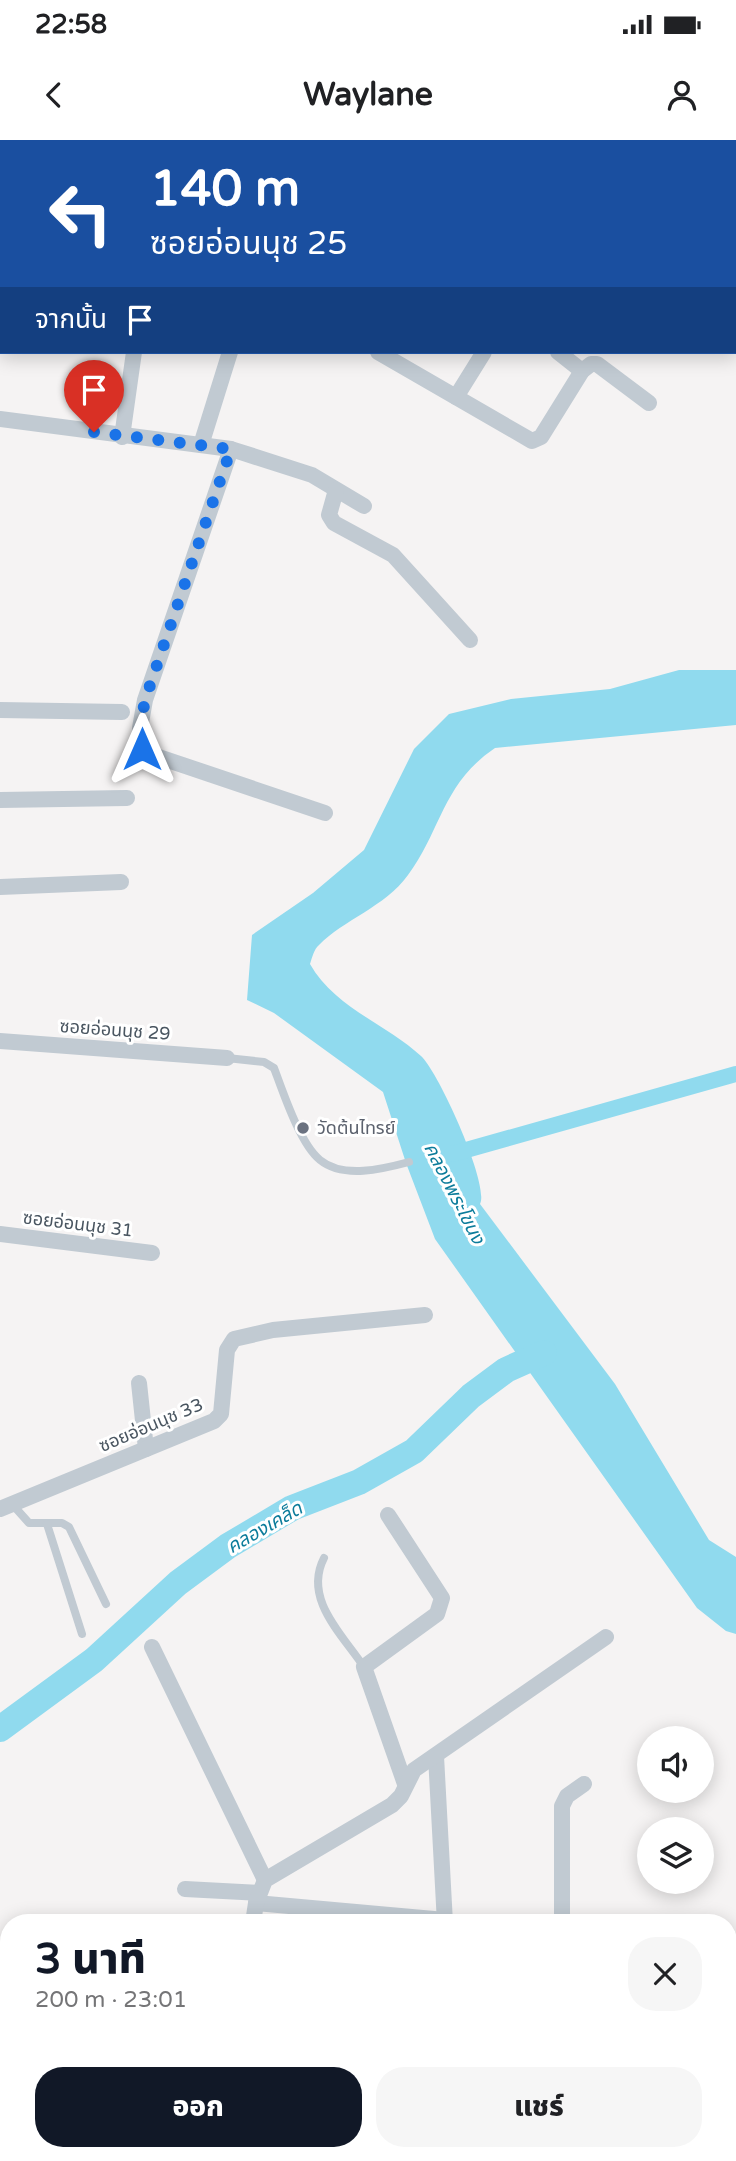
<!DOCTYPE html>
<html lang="th">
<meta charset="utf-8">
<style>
body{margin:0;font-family:"Varela Round","Noto Sans Thai",sans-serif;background:#f6f6f6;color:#202124;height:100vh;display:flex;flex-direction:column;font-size:26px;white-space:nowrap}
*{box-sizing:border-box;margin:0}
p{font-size:23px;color:#757577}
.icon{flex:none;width:38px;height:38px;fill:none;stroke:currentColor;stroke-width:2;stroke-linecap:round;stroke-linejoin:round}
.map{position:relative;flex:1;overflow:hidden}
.panel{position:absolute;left:0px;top:1774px;width:737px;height:247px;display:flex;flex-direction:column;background:#fff;border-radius:28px 28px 0 0;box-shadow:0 4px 18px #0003}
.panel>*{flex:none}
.hud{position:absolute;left:0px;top:0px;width:737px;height:214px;box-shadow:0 4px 18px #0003;background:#1a4fa0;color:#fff;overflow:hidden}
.controls{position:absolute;left:637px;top:1586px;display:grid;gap:14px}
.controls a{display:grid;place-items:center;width:77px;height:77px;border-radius:50%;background:#fff;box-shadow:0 4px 18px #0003;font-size:35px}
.pin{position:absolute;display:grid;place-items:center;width:60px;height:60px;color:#fff;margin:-72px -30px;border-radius:50% 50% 50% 0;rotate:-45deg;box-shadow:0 0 7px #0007}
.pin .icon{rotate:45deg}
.me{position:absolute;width:77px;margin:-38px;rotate:0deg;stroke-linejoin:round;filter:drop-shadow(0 0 5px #0008)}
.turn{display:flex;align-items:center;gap:24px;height:147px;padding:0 35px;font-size:32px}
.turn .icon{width:91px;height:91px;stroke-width:2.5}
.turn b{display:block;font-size:49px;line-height:60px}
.then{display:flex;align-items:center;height:66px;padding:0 35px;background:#0003;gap:14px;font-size:26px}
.round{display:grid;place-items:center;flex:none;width:74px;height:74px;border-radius:28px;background:#f6f6f6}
.summary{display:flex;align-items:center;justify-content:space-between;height:119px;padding:0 35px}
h1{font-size:42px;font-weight:800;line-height:52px;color:#111827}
.primary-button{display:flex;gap:14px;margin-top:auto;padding:14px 35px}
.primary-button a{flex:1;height:80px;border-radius:28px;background:#111827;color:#fff;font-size:28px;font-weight:800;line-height:80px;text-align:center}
.primary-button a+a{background:#f6f6f6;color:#202124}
.status{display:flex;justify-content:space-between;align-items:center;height:49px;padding:0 35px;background:#fff;direction:ltr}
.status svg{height:19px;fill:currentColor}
header{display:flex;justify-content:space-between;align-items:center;height:91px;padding:0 35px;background:#fff;font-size:32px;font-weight:800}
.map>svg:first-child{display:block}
</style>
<div class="status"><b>22:58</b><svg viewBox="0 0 49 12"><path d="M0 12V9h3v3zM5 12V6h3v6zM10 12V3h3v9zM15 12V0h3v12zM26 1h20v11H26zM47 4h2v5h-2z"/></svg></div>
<header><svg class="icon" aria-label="back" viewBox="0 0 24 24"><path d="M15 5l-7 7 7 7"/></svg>Waylane<svg class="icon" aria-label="person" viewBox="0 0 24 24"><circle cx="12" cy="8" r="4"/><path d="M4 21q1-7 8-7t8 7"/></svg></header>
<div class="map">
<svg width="736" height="2021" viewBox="0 0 736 2021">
<rect width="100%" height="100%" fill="#f5f3f3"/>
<path fill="#90daee" d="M679,530H736V585L495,608C442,644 442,689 408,735C385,767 343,780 319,805C314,809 312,818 310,824C334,867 386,884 421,916C438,931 490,1045 480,1064L615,1244L709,1400L736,1417V1494L726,1491L697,1468L435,1099L406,1023L383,952L274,873L247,860L252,795L313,753L364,710L414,609L449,574L511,559L610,549Z"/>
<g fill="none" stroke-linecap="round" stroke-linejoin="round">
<path stroke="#90daee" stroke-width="16" d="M452,1014L736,934"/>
<path stroke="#90daee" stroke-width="26" d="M0,1589L94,1520L178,1443L228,1406L292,1368L359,1342L414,1311L471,1256L506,1230L544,1213"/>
<g stroke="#c1cad2" stroke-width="8">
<path d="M227,918L264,922L274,928C283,952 300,1004 320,1020C343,1039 383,1029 409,1022"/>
<path d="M12,1364L29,1383H62L69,1387L106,1464"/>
<path d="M47,1384L82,1494"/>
<path d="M324,1418C303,1459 342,1494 364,1527"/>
</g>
<g stroke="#c1cad2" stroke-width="16">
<path d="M86,0V2"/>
<path d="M19,2V0"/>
<path d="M280,2V0"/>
<path d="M0,157L2,149"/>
<path d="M378,212L532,301L541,297L582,231L591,224H597L649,263"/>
<path d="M558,212L582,231"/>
<path d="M456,257L484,212"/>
<path d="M0,279L231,309L312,335L364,366"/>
<path d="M122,297L134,212"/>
<path d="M201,305L230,212"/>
<path d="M231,309L145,560L140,588L144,612L325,673"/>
<path d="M336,350L329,375L334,383L393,415L470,500"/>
<path d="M0,570L122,572"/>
<path d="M0,660L127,658"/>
<path d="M0,747L121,742"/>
<path d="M0,901L227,918"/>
<path d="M0,1094L152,1113"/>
<path d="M139,1243L146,1309"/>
<path d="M0,1369L214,1281L221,1274L227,1210L234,1199L273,1190L425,1175"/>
<path d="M388,1375L442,1458L437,1474L364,1527L405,1644"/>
<path d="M152,1507L265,1740"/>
<path d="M436,1616L445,1783"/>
<path d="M185,1749L259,1753"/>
<path d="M256,1763L445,1780"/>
<path d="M253,1783L256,1763L265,1740L392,1665L401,1656L414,1630L606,1497"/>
<path d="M562,1783V1666L567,1656L584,1644"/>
<path d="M0,1815L9,1816"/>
<path d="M0,1915L9,1917"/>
<path d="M728,1955L736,1957"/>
<path d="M204,2021L206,2012"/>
<path d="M303,2021L304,2012"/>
<path d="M383,2021L384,2012"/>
</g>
</g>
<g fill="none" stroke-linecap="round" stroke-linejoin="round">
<path stroke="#1a73e8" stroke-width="12" stroke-dasharray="0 21.6" d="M94,292L231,309L145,560L140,588L142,609"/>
</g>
<circle fill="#6b7280" stroke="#fff" stroke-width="2.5" cx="303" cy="988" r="7"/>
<g text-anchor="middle" stroke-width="6" stroke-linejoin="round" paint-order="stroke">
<g font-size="18" fill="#4a5661" stroke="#fff">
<text transform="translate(115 890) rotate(4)" y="6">ซอยอ่อนนุช 29</text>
<text transform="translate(78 1084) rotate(7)" y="6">ซอยอ่อนนุช 31</text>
<text transform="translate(151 1285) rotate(-23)" y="6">ซอยอ่อนนุช 33</text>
</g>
<g font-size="18" fill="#5b616d" stroke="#fff" text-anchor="start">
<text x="317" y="994">วัดต้นไทรย์</text>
</g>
<g font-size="19" font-style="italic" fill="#0c7c9b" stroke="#fff">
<text transform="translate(455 1053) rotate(63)" y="7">คลองพระโขนง</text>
<text transform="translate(264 1387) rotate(-30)" y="7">คลองเคล็ด</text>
</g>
</g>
</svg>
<div class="controls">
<a><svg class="icon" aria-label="sound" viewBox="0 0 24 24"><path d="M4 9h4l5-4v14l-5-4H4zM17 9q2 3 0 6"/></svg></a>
<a><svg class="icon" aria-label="layers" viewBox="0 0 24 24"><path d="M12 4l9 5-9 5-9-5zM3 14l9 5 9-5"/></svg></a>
</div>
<div class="pin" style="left:94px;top:292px;background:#d93025"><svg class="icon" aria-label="arrive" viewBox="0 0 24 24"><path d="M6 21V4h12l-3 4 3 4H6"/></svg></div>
<svg class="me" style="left:142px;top:609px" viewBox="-20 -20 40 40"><path d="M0-17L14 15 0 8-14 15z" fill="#1a73e8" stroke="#fff" stroke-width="4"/></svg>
<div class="hud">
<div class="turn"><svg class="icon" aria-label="left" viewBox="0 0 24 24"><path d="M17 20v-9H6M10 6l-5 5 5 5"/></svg><div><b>140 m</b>ซอยอ่อนนุช 25</div></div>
<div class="then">จากนั้น<svg class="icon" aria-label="arrive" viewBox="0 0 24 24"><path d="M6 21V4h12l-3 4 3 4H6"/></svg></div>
</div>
<section class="panel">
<div class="summary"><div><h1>3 นาที</h1><p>200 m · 23:01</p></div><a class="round"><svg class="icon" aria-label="close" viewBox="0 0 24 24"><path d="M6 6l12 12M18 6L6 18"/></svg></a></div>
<div class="primary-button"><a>ออก</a><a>แชร์</a></div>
</section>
</div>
